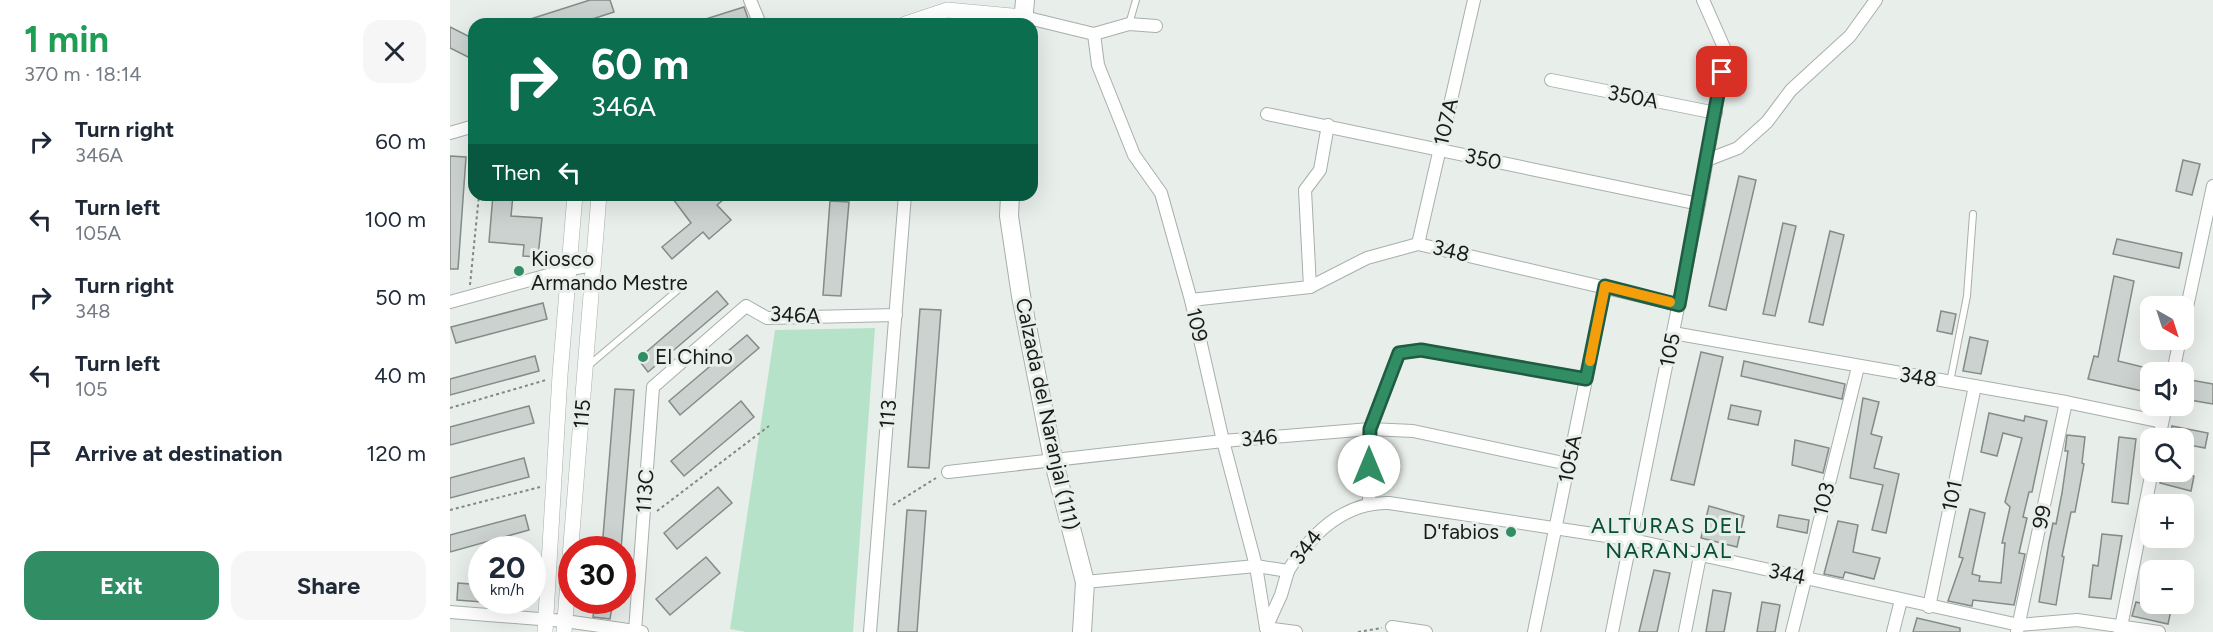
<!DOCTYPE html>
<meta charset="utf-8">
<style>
body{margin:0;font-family:Figtree,sans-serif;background:#f6f6f7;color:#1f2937;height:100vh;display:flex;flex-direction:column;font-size:22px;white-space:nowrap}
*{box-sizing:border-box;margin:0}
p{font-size:20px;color:#747a83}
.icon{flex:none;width:33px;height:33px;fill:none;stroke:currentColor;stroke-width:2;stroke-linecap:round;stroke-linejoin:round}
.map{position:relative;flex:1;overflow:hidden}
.sheet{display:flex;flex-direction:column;background:#fff;width:450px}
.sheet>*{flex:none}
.hud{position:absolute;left:18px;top:18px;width:570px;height:183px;border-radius:18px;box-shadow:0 6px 24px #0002;background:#0b6e4f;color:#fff;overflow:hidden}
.needle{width:39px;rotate:141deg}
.controls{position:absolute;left:1690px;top:296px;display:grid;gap:12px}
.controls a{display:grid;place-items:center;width:54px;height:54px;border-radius:12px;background:#fff;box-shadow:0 6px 24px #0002;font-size:30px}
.speed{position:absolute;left:18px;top:536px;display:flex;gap:12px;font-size:30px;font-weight:700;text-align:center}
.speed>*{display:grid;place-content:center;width:78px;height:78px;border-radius:50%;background:#fff;box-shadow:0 6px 24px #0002;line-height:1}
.speed small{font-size:15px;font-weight:400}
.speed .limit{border:9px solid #d22;background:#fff;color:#111}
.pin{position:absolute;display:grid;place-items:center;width:51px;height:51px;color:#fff;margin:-26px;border-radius:12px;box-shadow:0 3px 9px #0006}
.me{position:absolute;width:66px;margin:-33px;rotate:0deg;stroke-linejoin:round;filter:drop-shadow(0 0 4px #0008)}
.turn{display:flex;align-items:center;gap:21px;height:126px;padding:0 24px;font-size:27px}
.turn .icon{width:78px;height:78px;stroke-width:2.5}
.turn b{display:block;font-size:42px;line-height:51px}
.then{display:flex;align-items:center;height:57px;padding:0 24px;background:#0003;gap:12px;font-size:22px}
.round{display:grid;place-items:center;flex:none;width:63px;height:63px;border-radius:18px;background:#f6f6f7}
.overview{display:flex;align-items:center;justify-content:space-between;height:102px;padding:0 24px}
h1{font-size:36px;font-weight:700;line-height:45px;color:#1e9e55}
.button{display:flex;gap:12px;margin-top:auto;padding:12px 24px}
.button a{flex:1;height:69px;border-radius:18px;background:#308d64;color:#fff;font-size:24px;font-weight:700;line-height:69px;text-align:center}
.button a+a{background:#f6f6f7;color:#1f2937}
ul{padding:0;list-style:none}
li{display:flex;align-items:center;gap:18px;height:78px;padding:0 24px}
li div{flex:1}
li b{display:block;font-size:22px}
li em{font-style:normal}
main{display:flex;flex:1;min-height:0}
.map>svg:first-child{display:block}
</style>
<main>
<section class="sheet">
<div class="overview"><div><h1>1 min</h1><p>370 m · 18:14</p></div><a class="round"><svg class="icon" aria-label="close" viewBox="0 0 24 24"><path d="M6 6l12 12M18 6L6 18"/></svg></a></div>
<ul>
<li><svg class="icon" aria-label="right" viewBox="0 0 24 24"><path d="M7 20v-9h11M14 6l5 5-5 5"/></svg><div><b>Turn right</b><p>346A</p></div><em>60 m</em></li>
<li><svg class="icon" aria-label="left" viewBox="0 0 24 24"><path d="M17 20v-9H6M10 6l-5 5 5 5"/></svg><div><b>Turn left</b><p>105A</p></div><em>100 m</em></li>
<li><svg class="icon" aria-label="right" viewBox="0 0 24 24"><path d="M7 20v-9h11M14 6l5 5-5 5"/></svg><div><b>Turn right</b><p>348</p></div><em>50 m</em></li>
<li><svg class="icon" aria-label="left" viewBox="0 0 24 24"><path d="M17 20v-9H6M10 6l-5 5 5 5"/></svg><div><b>Turn left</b><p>105</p></div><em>40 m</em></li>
<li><svg class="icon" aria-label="arrive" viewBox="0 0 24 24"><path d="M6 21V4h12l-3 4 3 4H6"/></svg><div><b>Arrive at destination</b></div><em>120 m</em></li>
</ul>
<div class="button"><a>Exit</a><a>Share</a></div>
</section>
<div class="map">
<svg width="1763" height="632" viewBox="0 0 1763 632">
<rect width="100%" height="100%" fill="#e8eeea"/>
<path fill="#b7e2ca" d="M425,328L403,632H296L280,629L325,330Z"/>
<g fill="#ccd2cf" stroke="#858b87" stroke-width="1.5">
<path d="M140,0H160L164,12L127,24H71V22Z"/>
<path d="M294,7L300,24H246V22Z"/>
<path d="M0,27L24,39V60L0,48Z"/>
<path d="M0,156L16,157L8,269H0Z"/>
<path d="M1733,160L1750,164L1742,195L1726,191Z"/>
<path d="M1289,176L1306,180L1276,310L1259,306Z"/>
<path d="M43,195H63L61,216L92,218L88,257L73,256L74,245L39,242Z"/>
<path d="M220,195H279L267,205L281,220L259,239L253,232L222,259L212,247L241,223Z"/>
<path d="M380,201L399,202L391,296L373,295Z"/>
<path d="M1333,223L1346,226L1325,316L1313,314Z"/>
<path d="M1380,231L1394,235L1373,325L1359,322Z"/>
<path d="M1667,239L1732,253L1729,268L1663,254Z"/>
<path d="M1664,276L1684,281L1668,361L1701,369V393L1638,379L1644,356L1648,357Z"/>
<path d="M267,291L278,304L198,372L188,359Z"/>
<path d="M93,303L97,319L6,343L1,327Z"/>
<path d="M470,309L491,310L479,468L458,467Z"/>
<path d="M1491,311L1506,314L1502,334L1487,331Z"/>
<path d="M297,335L309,348L230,415L219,401Z"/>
<path d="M1520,337L1538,341L1531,374L1513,371Z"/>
<path d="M1251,352L1273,357L1244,485L1221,480Z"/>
<path d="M85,356L89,371L0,395V379Z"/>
<path d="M1294,361L1395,384L1392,399L1291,376Z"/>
<path d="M1735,379L1763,384V404L1734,399Z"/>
<path d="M165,389L184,390L171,549H152Z"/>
<path d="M1413,398L1429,402L1421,434L1432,437L1424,468L1449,474L1436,533L1422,530L1433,485L1400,478Z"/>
<path d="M291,401L304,417L234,476L221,461Z"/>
<path d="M1281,405L1311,411L1308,425L1278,419Z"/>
<path d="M79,406L84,423L0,445V427Z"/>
<path d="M1539,413L1574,421L1575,416L1597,421L1582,492H1579L1573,517L1577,518L1569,553L1575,554L1564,605L1523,600L1522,606L1498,601L1513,558L1509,557L1520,509L1535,513L1522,574L1530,576L1529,581L1551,583L1555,543H1552L1560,507L1555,502L1572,438L1553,433L1547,456L1531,452Z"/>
<path d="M1722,426L1758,433L1755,448L1734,444V438H1720Z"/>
<path d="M1617,435L1635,437L1632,463L1634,464L1625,512H1621L1612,556L1614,557L1606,605L1589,602L1599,542L1603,523L1606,524L1612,493L1618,451H1615Z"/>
<path d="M1669,437L1686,439L1678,504L1662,502Z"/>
<path d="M1345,440L1379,448L1373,473L1342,465Z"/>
<path d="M74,458L79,477L0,498V478Z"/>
<path d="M1713,471L1744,476L1741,491L1710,483Z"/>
<path d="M268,487L282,503L227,549L214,533Z"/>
<path d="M1259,506L1294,516L1287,547L1251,538Z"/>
<path d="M457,510L476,511L467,632H448Z"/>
<path d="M75,515L79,530L0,552V535Z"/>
<path d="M1329,515L1359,520L1357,533L1327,527Z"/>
<path d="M1388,521L1408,525L1403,552L1430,558L1424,579L1395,572L1393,578L1374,574Z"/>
<path d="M1652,534L1672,536L1661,599L1639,597L1643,565L1648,566Z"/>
<path d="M256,557L270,573L220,615L206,599Z"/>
<path d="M1204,570L1220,573L1207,632H1189Z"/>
<path d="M8,583L32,585V602L7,600Z"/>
<path d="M1263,590L1281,593L1274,632H1256Z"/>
<path d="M145,600H163L160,619L143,617Z"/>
<path d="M1312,602L1330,605L1325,632H1307Z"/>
<path d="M1686,602L1721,610L1718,624L1682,616Z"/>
<path d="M1467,618L1510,628V632H1463Z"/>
</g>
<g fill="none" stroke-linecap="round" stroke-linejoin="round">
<g stroke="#a8afab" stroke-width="8">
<g id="service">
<path d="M679,24L686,0"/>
<path d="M138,366L229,289"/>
<path d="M1500,382L1517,296L1523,214"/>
</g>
</g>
<g stroke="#a8afab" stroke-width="14">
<g id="minor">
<path d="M300,0L310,24"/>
<path d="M574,17L644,34L679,24L706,26"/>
<path d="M644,34L648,65L684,155L711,193L741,300L773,441L806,566L816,628L846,632"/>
<path d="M1101,80L1266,113"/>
<path d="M817,114L1249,204"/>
<path d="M0,133L24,126"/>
<path d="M1257,160L1288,148L1317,122L1341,90L1400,36L1426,0"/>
<path d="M968,244L1024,0"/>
<path d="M860,287L855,190L870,170L878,125"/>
<path d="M741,300L860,287L917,258L968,244L1229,305"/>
<path d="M0,302L120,269L144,265"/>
<path d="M1734,321L1763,186"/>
<path d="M1223,333L1616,402L1712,422"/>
<path d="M1723,372L1730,339"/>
<path d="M1709,438L1716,405"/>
<path d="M498,472L773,441L920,429L963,431L1118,464"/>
<path d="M919,502L920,429L949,353L971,350L1136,379"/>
<path d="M635,582L806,566L838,571C861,534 893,502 939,503L1183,540L1569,625L1627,620L1709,632"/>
<path d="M1479,607L1525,386"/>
<path d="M0,612L115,621L192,632"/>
<path d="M942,627L976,632"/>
<path d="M816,628L831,595L838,571"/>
<path d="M185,631L203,387L296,306L317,318L446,315"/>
<path d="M420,632L455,195"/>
<path d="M1084,632L1155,287"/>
<path d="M1162,632L1249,204L1276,52L1253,0"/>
<path d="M1235,632L1250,556"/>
<path d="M1342,632L1408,367"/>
<path d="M1443,632L1451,600"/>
<path d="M1567,632L1616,402"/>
<path d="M1670,632L1702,471"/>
</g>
</g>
<g stroke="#a8afab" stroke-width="16">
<g id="tertiary">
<path d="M455,24L497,10L574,17"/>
<path d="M95,632L110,375L125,195"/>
<path d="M114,632L149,195"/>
</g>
</g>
<g stroke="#a8afab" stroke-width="20">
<g id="secondary">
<path d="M573,24L575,0"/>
<path d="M560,195L559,216L571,296L603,459L635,582L632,632"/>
</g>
</g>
<g stroke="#838885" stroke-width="2" stroke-dasharray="3 3" stroke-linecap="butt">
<path d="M20,285L29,195"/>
<path d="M0,408L96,380"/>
<path d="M443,505L486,478"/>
<path d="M0,510L90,487"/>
<path d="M207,511L319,426"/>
<path d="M908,632L932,628"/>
</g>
<use href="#service" stroke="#fff" stroke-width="6"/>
<use href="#minor" stroke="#fff" stroke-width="12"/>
<use href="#tertiary" stroke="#fff" stroke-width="15"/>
<use href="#secondary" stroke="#fff" stroke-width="18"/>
</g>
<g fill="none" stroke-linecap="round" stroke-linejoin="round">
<g stroke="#1f5c41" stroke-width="15">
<path id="route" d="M919,466L920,429L949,353L971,350L1136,379L1155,286L1229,305L1272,72"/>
</g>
<use href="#route" stroke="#308d64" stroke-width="10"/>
<path stroke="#f59e0b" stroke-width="10" d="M1140,361L1155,286L1220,302"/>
</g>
<g fill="#308d64" stroke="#e8eeea" stroke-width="2">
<circle cx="69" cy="271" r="6"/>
<circle cx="193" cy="357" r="6"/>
<circle cx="1061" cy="532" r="6"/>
</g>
<g text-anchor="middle" stroke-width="6" stroke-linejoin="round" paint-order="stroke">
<g font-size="21" fill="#181b19" stroke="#e8eeea">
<text transform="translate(1183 97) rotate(11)" y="7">350A</text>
<text transform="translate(996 122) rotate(-77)" y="7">107A</text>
<text transform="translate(1033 159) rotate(12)" y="7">350</text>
<text transform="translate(1001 251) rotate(13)" y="7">348</text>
<text transform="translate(345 315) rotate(3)" y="7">346A</text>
<text transform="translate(747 325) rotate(77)" y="7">109</text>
<text transform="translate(1220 350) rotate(-79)" y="7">105</text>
<text transform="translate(1468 377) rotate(9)" y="7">348</text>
<text transform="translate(132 414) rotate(-85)" y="7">115</text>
<text transform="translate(438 414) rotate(-85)" y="7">113</text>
<text transform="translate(597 414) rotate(78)" y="7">Calzada del Naranjal (111)</text>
<text transform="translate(809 438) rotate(-5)" y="7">346</text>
<text transform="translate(1120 459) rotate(-79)" y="7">105A</text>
<text transform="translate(195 491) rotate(-86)" y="7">113C</text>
<text transform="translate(1502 496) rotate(-78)" y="7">101</text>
<text transform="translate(1374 499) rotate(-76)" y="7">103</text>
<text transform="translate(1592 517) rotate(-78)" y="7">99</text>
<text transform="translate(856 547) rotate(-52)" y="7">344</text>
<text transform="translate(1337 574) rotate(12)" y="7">344</text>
</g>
<g font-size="21" fill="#181b19" stroke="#e8eeea" text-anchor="start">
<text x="81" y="266">Kiosco<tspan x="81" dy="24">Armando Mestre</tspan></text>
<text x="205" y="364">El Chino</text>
<text x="1049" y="539" text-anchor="end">D'fabios</text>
</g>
<g font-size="22" letter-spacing="1.5" fill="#074e33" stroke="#e8eeea">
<text x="1219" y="533">ALTURAS DEL<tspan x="1219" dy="25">NARANJAL</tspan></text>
</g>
</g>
</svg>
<div class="controls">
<a><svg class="needle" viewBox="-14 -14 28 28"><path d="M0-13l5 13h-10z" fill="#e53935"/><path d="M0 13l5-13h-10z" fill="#747a83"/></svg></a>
<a><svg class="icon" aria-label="sound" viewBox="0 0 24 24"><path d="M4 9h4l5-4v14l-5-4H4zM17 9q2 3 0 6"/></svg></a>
<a><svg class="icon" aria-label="search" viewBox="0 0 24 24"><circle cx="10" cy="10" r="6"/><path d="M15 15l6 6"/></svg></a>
<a>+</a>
<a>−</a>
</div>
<div class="speed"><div>20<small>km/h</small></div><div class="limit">30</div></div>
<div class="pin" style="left:1272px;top:72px;background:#d93025"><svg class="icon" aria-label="arrive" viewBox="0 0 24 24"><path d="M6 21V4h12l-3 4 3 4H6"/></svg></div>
<svg class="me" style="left:919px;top:466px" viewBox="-20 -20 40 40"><circle r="19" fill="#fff"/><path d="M0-13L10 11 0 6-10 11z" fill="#308d64"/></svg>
<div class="hud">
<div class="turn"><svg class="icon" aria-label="right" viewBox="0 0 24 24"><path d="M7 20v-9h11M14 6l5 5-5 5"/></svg><div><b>60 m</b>346A</div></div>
<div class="then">Then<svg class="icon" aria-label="left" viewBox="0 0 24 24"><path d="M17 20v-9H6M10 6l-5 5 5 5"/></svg></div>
</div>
</div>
</main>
